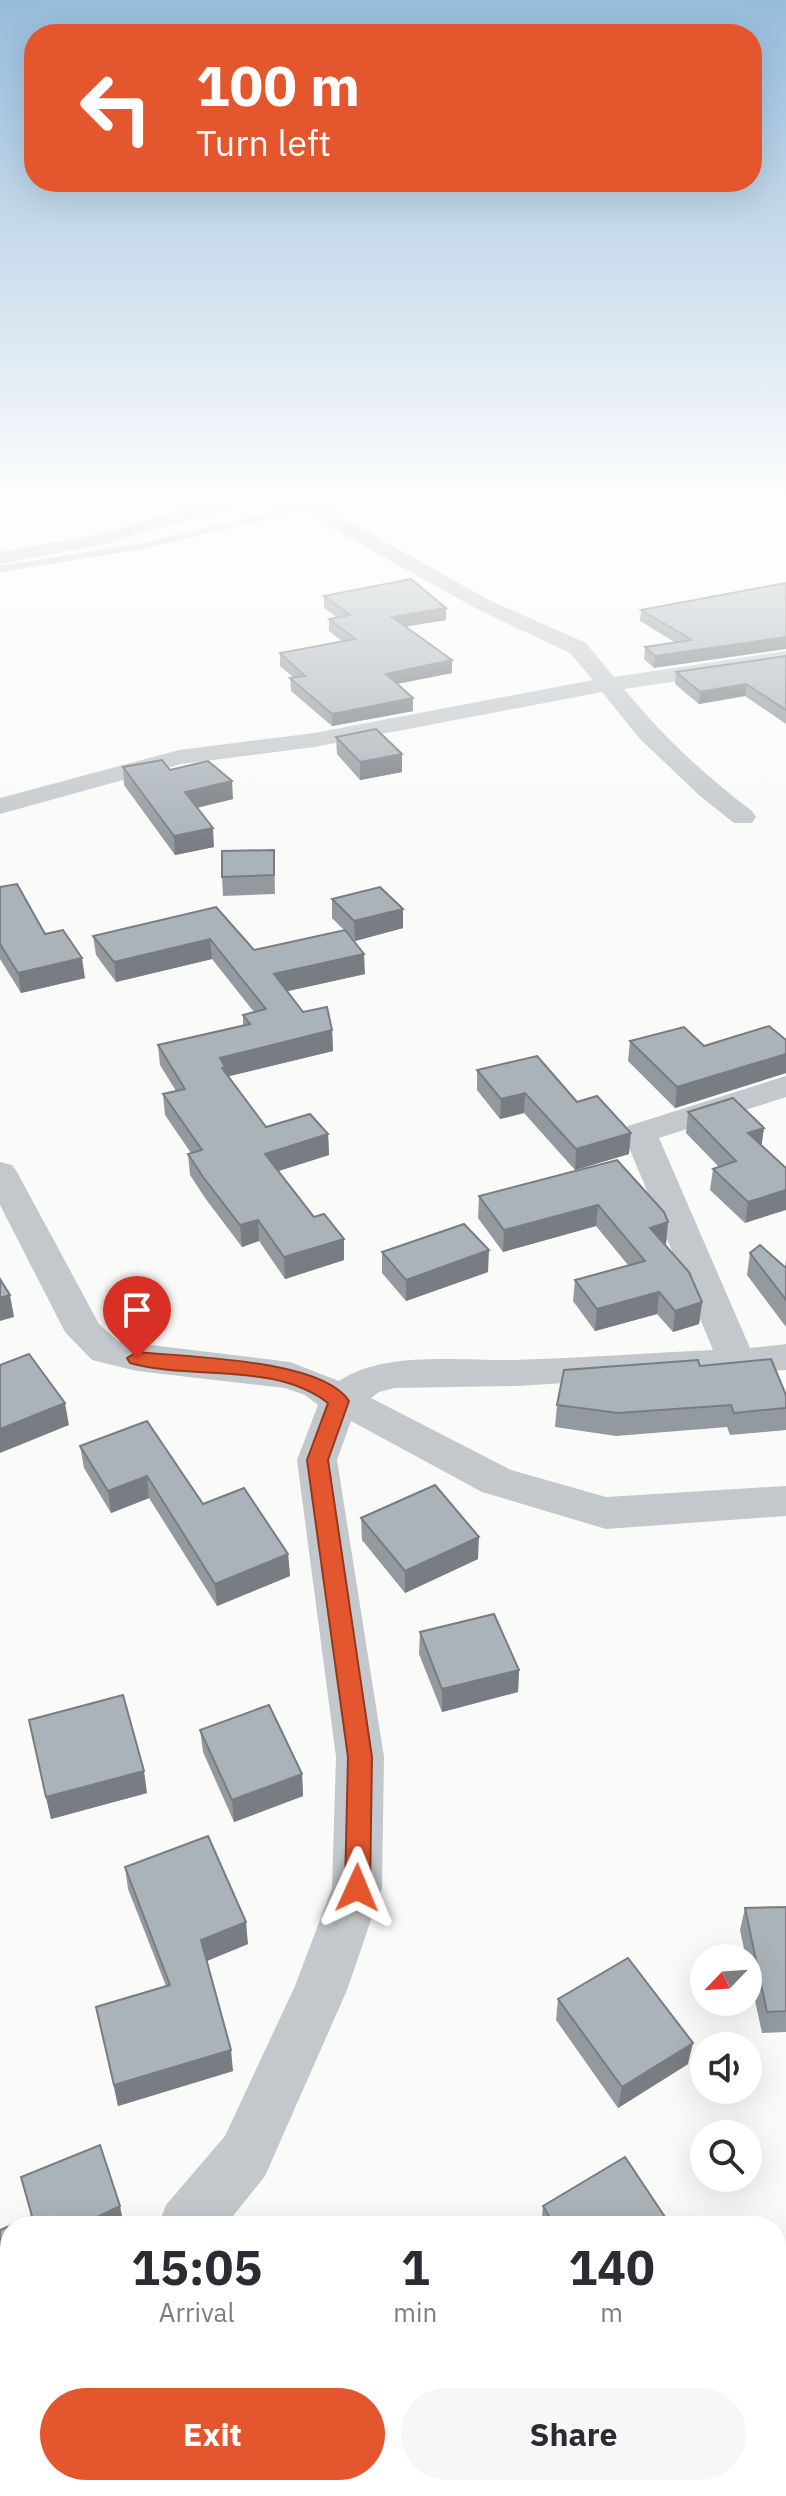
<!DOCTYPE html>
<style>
body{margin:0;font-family:"IBM Plex Sans",sans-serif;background:#f7f7f7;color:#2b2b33;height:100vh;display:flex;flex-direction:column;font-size:30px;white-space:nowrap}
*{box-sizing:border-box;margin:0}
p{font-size:26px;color:#7c7c81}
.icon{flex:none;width:44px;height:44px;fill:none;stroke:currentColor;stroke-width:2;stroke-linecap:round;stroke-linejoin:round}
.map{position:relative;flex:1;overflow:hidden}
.details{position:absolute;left:0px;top:2216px;width:786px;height:280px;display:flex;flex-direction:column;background:#fff;border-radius:32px 32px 0 0;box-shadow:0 8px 32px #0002}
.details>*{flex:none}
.banner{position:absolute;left:24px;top:24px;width:738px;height:168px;border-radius:32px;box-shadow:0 8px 32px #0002;background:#e4572e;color:#fff;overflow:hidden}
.needle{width:52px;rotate:245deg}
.controls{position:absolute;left:690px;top:1944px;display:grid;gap:16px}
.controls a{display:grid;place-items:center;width:72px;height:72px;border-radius:50%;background:#fff;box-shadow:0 8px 32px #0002;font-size:40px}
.pin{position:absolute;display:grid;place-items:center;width:68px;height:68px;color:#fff;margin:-82px -34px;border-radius:50% 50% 50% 0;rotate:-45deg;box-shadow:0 0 8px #0007}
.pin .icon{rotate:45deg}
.me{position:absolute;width:88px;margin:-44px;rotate:1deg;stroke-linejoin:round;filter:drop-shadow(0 0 6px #0008)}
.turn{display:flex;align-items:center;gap:28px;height:168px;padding:0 40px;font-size:36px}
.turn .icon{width:104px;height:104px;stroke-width:2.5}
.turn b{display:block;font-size:56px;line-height:68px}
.eta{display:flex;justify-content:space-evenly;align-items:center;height:136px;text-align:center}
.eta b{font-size:48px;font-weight:700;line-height:56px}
.button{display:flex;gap:16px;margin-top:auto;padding:16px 40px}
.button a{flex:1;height:92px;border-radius:48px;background:#e4572e;color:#fff;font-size:32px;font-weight:700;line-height:92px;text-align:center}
.button a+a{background:#f7f7f7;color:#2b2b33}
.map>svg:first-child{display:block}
</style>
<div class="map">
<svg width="786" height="2496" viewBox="0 0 786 2496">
<rect width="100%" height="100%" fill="#fafaf8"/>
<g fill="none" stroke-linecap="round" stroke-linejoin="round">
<path stroke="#bbc7cb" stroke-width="6" d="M0,569L142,546L303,507L325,497"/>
<g fill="#c3c8cc" fill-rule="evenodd">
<path d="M228,497H256L254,501L104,544L0,564V552L95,535Z"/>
<path d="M303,497H322L344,519L491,601L586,643L614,677L786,651V665L624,689C662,735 704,775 752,811L756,817L752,823H734L700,796L639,738L602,692L314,747L181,764L0,814V798L179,750L314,733L593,680L570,653L477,609L330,527Z"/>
<path d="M786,1076V1097L659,1138L750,1348L786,1344V1370L516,1386L395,1388L379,1392L371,1398L511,1470L606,1497L786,1486V1516L606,1529L482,1492L351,1421L337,1460L384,1757L382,1888L347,1990L265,2176L225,2226H158L166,2205L225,2136L295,1986L332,1888L336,1757L297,1460L318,1405L305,1395L285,1388L137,1371L92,1360L65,1332L0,1205V1162L12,1165L17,1172L99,1324L118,1341L290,1362L339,1381C384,1350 462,1361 515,1360C581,1358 647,1353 713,1350L623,1133L628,1126Z"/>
<path d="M10,2459V2486H55L51,2496H0V2463Z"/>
</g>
</g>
<g fill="#929a9f">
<path d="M786,583L654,668L644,659L645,647L676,643L640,621L641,610Z"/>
<path d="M324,596L446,620L405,626L452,660V673L397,684L413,711L332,726L291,691L290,678H294L280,666V653L343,642L329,631V619L338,618L324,608Z"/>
<path d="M786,656V724L745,696L699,704L675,684L676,672Z"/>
<path d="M336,737L402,754V772L360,780L337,754Z"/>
<path d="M123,767L170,770L233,799L197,808L214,847L175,855L124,785Z"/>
<path d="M274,850L275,894L223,896L222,877Z"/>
<path d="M0,887L45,934L85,978L21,993L0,959Z"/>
<path d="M332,899L403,928L355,941L348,934L365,974L287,991L303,1012L332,1030L333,1051L228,1076L266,1127L328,1134L329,1155L278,1171L344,1260L285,1279L259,1241L242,1247L205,1198L190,1175L188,1154L191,1153L165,1115L163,1094L176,1091L160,1065L158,1045L243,1026V1015L254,1012L212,959L116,982L96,955L93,936L216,907L254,950L344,930L332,918Z"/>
<path d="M630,1041L704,1046L786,1073L675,1108L628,1061Z"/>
<path d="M477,1070L577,1102L629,1154L575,1170L524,1113L500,1119L477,1090Z"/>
<path d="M688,1112L764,1128L745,1223L710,1190L713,1169L719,1167L686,1133Z"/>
<path d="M617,1160L668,1222L666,1244H665L702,1302L699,1324L673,1332L657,1314L595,1331L573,1301L575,1280L628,1265L596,1226L503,1252L478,1218L479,1196Z"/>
<path d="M382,1252L488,1272L406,1301L382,1273Z"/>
<path d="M750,1253L785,1267L786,1259V1327L747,1275Z"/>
<path d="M700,1366L786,1395V1430L730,1435L727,1427L616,1436L555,1427L557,1405Z"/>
<path d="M147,1421L203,1504L288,1554L290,1576L217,1606L149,1498L111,1513L84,1468L80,1446Z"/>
<path d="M361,1518L478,1559L405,1593L362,1540Z"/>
<path d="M420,1632L519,1670L518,1692L442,1712L419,1654Z"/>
<path d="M29,1720L147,1793L51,1819Z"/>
<path d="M200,1730L302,1774L303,1796L234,1822L203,1752Z"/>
<path d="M125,1867L248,1944L207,1961L233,2071L118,2106L96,2007L166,1986L128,1889Z"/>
<path d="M786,1907V2032L762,2033L748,1968V1958H746L740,1930L745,1908Z"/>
<path d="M558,1999L688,2064L618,2108L556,2020Z"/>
<path d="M543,2206L671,2226H541Z"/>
<path d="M328,2486H413L395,2496H332Z"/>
<path d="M704,2486H776L786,2496H709Z"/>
</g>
<g fill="#777d82">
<path d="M446,608V620L392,629V617Z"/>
<path d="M786,637V649L654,668L655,656Z"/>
<path d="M452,660V673L386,686V674Z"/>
<path d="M746,684L745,696L699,704L700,692Z"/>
<path d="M413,698V711L332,726V714Z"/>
<path d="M402,754V772L360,780V762Z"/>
<path d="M232,781L233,799L186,810L185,792Z"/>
<path d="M213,828L214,847L175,855L174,836Z"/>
<path d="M403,909V928L355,941L354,921Z"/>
<path d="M210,939L212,959L116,982L114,962Z"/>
<path d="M364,954L365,974L275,994L274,974Z"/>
<path d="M82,958L85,978L21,993L18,973Z"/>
<path d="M332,1030L333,1051L226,1077L227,1087L220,1058Z"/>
<path d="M786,1054V1073L675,1108L677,1087Z"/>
<path d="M525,1093L524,1113L500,1119L501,1099Z"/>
<path d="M764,1128L761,1149L748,1133Z"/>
<path d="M631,1133L629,1154L575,1170L576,1149Z"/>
<path d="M328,1134L329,1155L266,1175L265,1154Z"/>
<path d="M786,1190V1210L745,1223L748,1202Z"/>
<path d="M598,1205L596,1226L503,1252L504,1230Z"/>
<path d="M258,1220L259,1241L242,1247L240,1225Z"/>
<path d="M668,1222L666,1244L648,1249L650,1228Z"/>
<path d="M344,1239V1260L285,1279L284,1257Z"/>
<path d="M489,1250L488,1272L406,1301V1280Z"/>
<path d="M659,1292L657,1314L595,1331L597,1309Z"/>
<path d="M10,1295L14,1317L0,1321V1298Z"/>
<path d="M702,1302L699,1324L673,1332L675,1311Z"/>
<path d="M65,1403L69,1425L0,1453V1429Z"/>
<path d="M147,1476L149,1498L111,1513L108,1491Z"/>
<path d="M479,1537L478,1559L405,1593V1571Z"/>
<path d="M288,1554L290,1576L217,1606L215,1584Z"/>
<path d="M519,1670L518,1692L442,1712V1689Z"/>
<path d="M144,1771L147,1793L51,1819L46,1797Z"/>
<path d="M302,1774L303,1796L234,1822L232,1800Z"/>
<path d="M246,1922L248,1944L204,1962L201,1940Z"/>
<path d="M693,2043L688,2064L618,2108L622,2087Z"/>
<path d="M231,2050L233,2071L118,2106L114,2085Z"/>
<path d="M120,2206L124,2226H94L93,2219Z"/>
<path d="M10,2254V2277L5,2279L0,2259Z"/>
<path d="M380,2486H413L395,2496H362Z"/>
</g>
<g fill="#aab3b9" stroke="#777d82" stroke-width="2">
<path d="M411,579L446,608L392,617L452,660L386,674L413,698L332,714L290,678L305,676L280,653L355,639L329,619L350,615L324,596Z"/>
<path d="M786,583V637L655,656L645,647L692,640L641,610Z"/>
<path d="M786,656V710L746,684L700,692L676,672Z"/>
<path d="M376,729L402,754L360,762L336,737Z"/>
<path d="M162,760L170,770L208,761L232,781L185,792L213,828L174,836L123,767Z"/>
<path d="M274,850V875L222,877V851Z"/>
<path d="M17,884L45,934L63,930L82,958L18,973L0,944V887Z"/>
<path d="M380,887L403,909L354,921L332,899Z"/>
<path d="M216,907L254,950L345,930L364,954L274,974L303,1012L327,1007L332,1030L220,1058L225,1067L222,1068L266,1127L310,1114L328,1134L265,1154L314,1217L324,1214L344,1239L284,1257L258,1220L240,1225L203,1177L188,1154L202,1150L163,1094L185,1089L158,1045L250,1024L243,1015L266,1009L210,939L114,962L93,936Z"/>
<path d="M769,1026L786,1040V1054L677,1087L630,1041L684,1027L704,1046Z"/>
<path d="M537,1056L577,1102L597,1096L631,1133L576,1149L525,1093L501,1099L477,1070Z"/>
<path d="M733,1098L764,1128L748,1133L786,1168V1190L748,1202L713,1169L736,1161L688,1112Z"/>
<path d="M617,1160L664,1212L668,1222L650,1228L689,1272L702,1302L675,1311L659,1292L597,1309L575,1280L645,1261L598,1205L504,1230L479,1196Z"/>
<path d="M464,1224L489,1250L406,1280L382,1252Z"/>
<path d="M760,1245L786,1268V1300L750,1253Z"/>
<path d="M0,1279L10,1295L0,1298Z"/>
<path d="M29,1354L65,1403L0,1429V1365Z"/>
<path d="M771,1359L786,1395V1408L734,1413L731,1405L618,1413L557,1405L564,1370L698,1360L700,1366Z"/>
<path d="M147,1421L203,1504L244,1488L288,1554L215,1584L147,1476L108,1491L80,1446Z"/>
<path d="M435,1485L479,1537L405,1571L361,1518Z"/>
<path d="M494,1614L519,1670L442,1689L420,1632Z"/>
<path d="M123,1695L144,1771L46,1797L29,1720Z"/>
<path d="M269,1705L302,1774L232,1800L200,1730Z"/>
<path d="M208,1836L246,1922L201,1940L231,2050L114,2085L96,2007L170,1985L125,1867Z"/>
<path d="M786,1907V2011L767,2012L745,1908Z"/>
<path d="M628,1958L693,2043L622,2087L558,1999Z"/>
<path d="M100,2145L120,2206L93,2219L95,2226H10V2254L0,2259V2230L32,2216L21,2177Z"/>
<path d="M625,2157L671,2226H555L543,2206Z"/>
<path d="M786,2409V2496H724L719,2486H776V2415Z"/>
<path d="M335,2486H380L362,2496H339Z"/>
<path d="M573,2486L575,2496H528L527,2493Z"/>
<path d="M665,2490L666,2496H633Z"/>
</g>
<linearGradient id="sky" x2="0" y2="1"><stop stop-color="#96bcdc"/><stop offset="0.59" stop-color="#fdfdfc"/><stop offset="1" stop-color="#fdfdfc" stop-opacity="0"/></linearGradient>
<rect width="786" height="846" fill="url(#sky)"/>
<path fill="#e4572e" stroke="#94391e" stroke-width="2" d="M137,1352C186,1357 322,1359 349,1401L328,1460L372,1757L370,1888L366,1896L357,1899L348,1896L345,1888L348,1757L307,1460L328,1403C273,1361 194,1381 130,1363L127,1358Z"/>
</svg>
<div class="controls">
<a><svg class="needle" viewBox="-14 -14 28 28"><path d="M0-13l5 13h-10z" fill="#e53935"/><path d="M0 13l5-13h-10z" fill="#7c7c81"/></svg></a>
<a><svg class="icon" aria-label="sound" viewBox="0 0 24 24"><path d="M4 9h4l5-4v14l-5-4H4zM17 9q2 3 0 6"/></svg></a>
<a><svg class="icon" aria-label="search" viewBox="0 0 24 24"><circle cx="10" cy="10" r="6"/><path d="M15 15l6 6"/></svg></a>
</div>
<div class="pin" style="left:137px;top:1358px;background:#d93025"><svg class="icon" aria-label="arrive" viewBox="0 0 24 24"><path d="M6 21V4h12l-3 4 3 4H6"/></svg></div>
<svg class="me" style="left:357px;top:1888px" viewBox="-20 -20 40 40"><path d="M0-17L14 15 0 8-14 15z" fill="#e4572e" stroke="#fff" stroke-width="4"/></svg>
<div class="banner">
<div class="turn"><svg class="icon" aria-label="left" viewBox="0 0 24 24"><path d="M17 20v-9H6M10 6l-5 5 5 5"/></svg><div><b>100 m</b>Turn left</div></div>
</div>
<section class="details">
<div class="eta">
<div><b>15:05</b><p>Arrival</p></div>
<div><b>1</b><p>min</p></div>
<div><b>140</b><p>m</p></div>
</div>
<div class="button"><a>Exit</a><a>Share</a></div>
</section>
</div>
